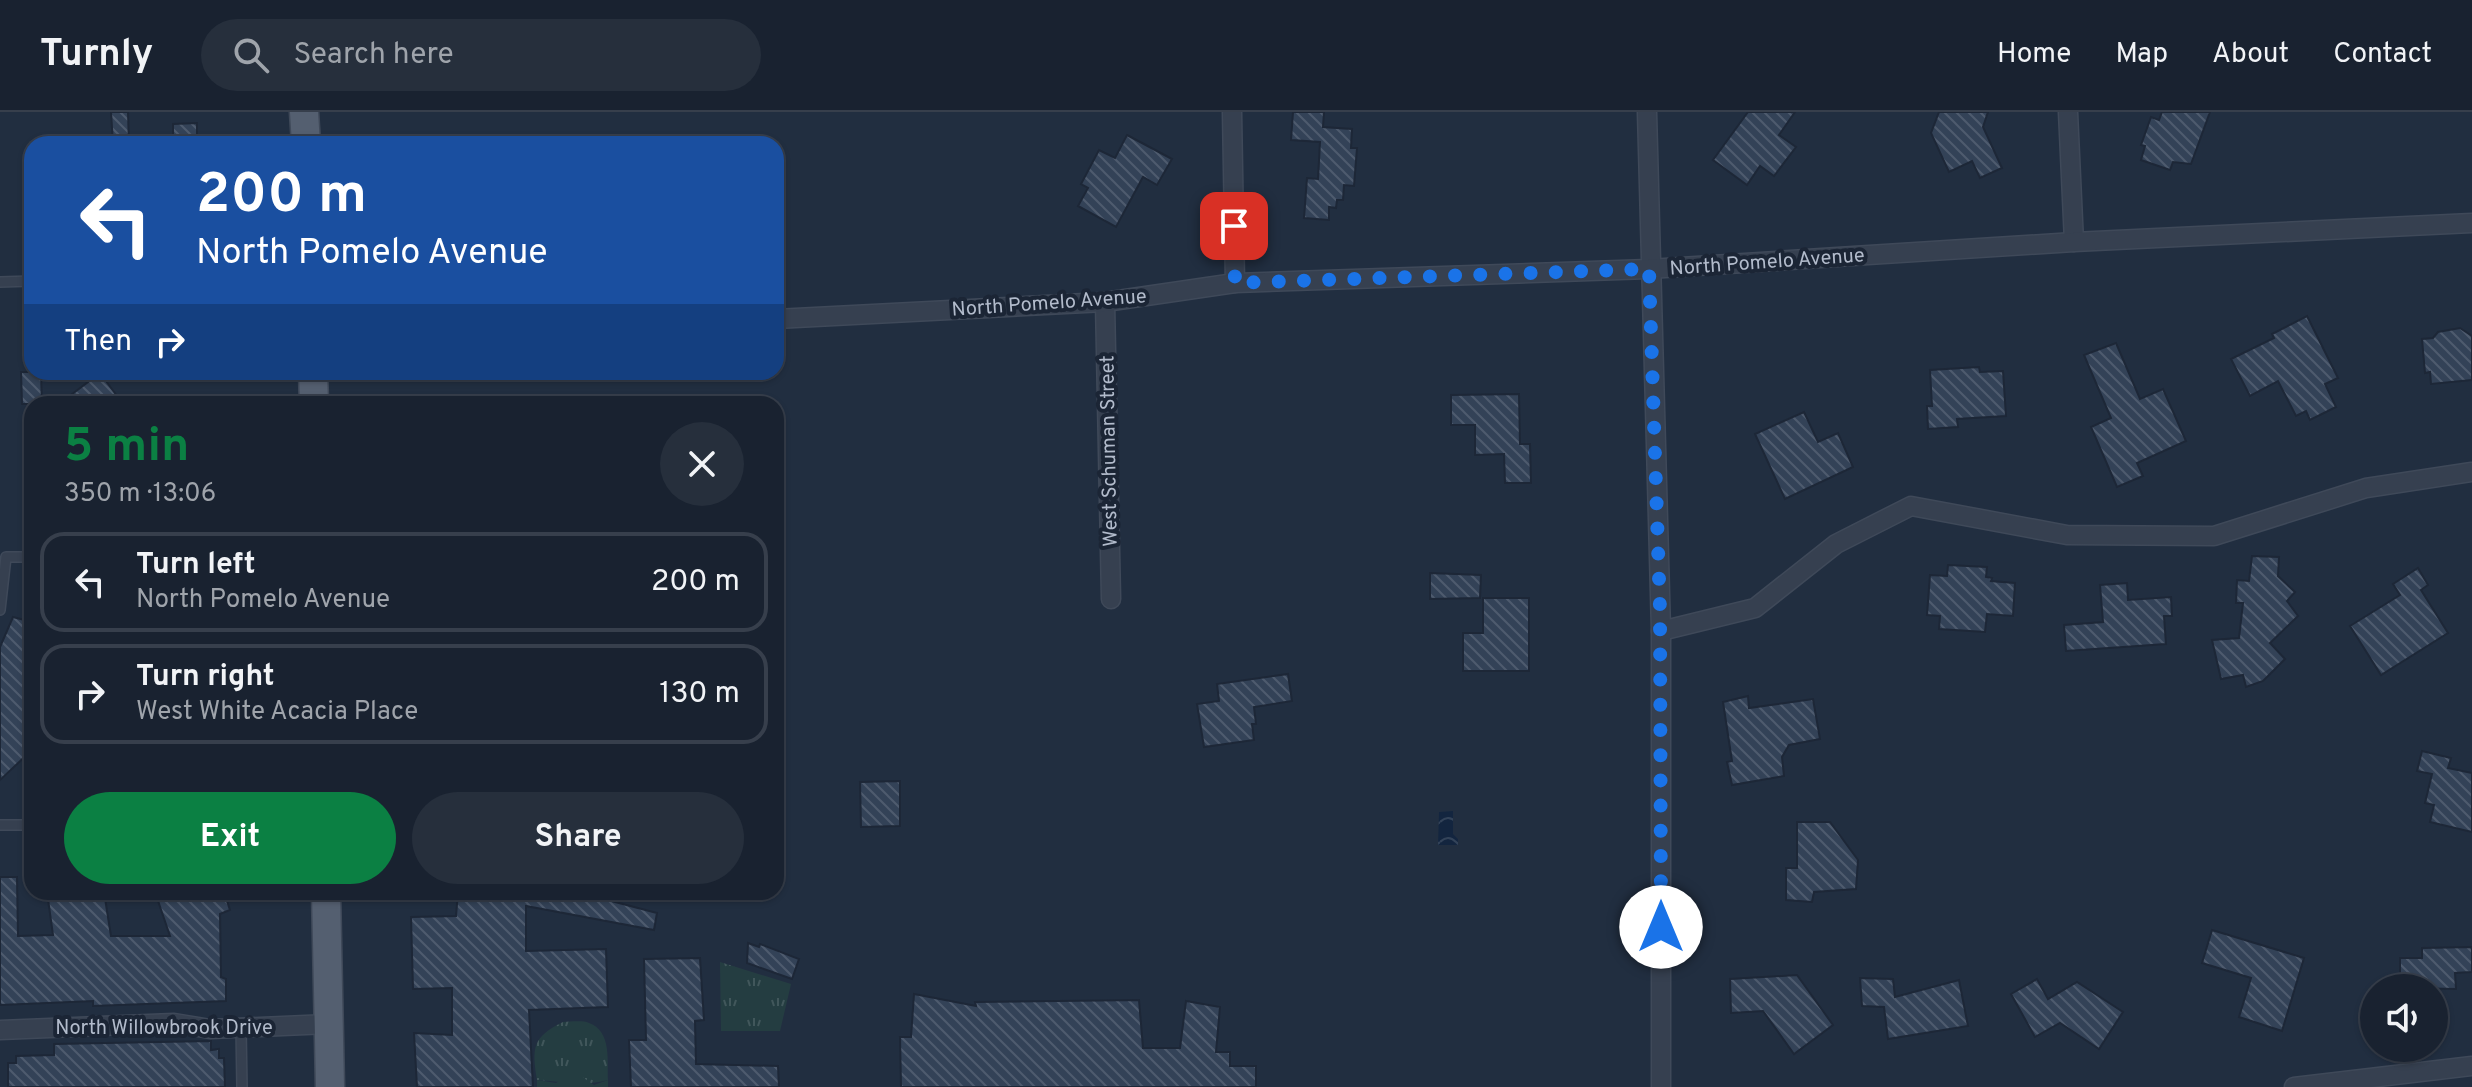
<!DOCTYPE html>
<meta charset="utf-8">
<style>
body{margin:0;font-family:Overpass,sans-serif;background:#262f3c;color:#f1f3f6;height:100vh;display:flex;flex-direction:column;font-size:30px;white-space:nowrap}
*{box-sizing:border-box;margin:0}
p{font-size:26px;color:#9fa4ab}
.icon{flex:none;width:44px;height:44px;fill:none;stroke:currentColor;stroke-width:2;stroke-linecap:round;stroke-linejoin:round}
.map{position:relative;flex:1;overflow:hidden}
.sheet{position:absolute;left:24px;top:284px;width:760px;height:504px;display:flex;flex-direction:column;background:#192230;border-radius:24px;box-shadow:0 2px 6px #0004,0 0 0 2px #373f4c}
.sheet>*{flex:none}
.banner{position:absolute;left:24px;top:24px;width:760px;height:244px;border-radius:24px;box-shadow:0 2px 6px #0004,0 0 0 2px #373f4c;background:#1a4fa0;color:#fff;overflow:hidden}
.tools{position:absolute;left:2360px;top:862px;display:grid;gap:16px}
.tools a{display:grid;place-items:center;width:88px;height:88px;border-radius:50%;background:#192230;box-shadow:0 2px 6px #0004,0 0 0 2px #373f4c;font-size:40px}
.pin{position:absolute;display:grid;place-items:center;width:68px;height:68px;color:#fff;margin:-34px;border-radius:16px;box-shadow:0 4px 12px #0006}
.me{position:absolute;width:88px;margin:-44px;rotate:0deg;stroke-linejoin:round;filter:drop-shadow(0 0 6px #0008)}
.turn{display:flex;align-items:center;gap:28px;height:168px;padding:0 40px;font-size:36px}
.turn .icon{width:104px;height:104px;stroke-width:2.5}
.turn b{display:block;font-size:56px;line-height:68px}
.then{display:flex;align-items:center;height:76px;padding:0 40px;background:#0003;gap:16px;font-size:30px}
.round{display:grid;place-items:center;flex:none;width:84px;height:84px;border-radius:42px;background:#262f3c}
.overview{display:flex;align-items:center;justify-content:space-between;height:136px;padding:0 40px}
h1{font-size:48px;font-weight:700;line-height:60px;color:#0b8043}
.cta{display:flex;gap:16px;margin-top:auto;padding:16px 40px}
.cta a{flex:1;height:92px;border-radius:48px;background:#0b8043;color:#fff;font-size:32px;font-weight:700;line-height:92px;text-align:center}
.cta a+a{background:#262f3c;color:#f1f3f6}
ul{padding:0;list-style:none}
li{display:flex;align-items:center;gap:24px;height:100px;margin:0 16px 12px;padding:0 24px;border:4px solid #373f4c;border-radius:24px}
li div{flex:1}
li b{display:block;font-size:30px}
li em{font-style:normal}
header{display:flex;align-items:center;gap:48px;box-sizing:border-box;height:112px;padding:0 40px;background:#192230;border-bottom:2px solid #373f4c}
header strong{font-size:38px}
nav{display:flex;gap:44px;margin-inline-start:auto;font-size:28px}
.search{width:560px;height:72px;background:#262f3c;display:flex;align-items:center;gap:20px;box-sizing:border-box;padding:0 28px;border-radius:44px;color:#9fa4ab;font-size:30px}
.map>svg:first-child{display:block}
</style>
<header>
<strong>Turnly</strong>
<div class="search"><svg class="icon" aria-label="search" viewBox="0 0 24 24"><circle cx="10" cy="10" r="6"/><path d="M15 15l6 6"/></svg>Search here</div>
<nav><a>Home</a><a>Map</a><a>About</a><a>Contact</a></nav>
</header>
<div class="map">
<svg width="2472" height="975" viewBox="0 0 2472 975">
<defs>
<pattern id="grass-tufts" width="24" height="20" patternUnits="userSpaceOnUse" patternTransform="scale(2)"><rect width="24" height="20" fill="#243d41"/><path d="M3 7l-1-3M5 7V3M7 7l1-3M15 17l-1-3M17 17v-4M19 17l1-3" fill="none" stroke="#41575b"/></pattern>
<pattern id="park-crowns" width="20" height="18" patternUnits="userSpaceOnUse" patternTransform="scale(2)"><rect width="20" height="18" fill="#243d41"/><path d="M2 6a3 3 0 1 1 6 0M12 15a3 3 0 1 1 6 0" fill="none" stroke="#41575b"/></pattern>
<pattern id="water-waves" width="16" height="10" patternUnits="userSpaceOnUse" patternTransform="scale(2)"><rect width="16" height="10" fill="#13253f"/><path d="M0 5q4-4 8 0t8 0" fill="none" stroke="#334359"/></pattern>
<pattern id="building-back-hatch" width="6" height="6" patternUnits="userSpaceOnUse" patternTransform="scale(2)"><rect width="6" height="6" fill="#334257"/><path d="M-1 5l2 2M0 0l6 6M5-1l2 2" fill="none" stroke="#4e5b6e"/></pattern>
</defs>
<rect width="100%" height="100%" fill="#212e40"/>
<g fill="url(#grass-tufts)">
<path d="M720,850L791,872L780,919H721Z"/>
<path d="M563,910C570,910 582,908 589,911C612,919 607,950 608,968C584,975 560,969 537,968C532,936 532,925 563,910Z"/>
</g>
<path fill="url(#park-crowns)" d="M575,960L594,973L608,968V975H537V968L556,971Z"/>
<path fill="url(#water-waves)" d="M1453,699V722L1458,727V733H1438L1439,700Z"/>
<g fill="url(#building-back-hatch)" stroke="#1d2737" stroke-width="2">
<path d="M111,0H128L129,32H113Z"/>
<path d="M1293,0H1324L1323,15L1352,17L1351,36H1357L1354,74L1344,73L1343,88H1337L1336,96L1329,95V108L1304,106L1307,66L1318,67L1320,30L1291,28Z"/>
<path d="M1748,0H1795L1779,23L1796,35L1774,64L1760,54L1747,73L1713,48Z"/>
<path d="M1939,0H1988L1983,15L2002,56L1980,66L1972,49L1949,60L1931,21Z"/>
<path d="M2162,0H2210L2191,52L2173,50L2170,58L2141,48L2145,34L2141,33L2151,5L2159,8Z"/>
<path d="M197,11V32H173V12Z"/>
<path d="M1127,23L1172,47L1157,73L1143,65L1116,115L1078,94L1088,76L1081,72L1099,38L1115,46Z"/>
<path d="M2307,204L2338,266L2325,272L2336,295L2310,308L2306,299L2296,304L2278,269L2250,284L2231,247L2274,226L2272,222Z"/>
<path d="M2460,216L2472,224V268L2431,272L2430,260L2425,261L2422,227L2433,226L2438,220Z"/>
<path d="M2116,231L2140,287L2163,277L2186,329L2137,351L2143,364L2117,375L2091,315L2111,306L2084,243Z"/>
<path d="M1979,255L1980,260L2003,259L2006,304L1957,307L1958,315L1928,317L1927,294H1932L1930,258Z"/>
<path d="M21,260H41L42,292H22Z"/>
<path d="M100,261L123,292H59Z"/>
<path d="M1519,282L1520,332H1530L1531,371H1505L1504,342L1475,343V313H1451V283Z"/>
<path d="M1804,300L1818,330L1838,321L1853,355L1785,387L1755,322Z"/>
<path d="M2252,444L2279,445L2278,464L2295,480L2287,489L2298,504L2270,531L2285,547L2263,569L2246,575L2243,563L2221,567L2212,528L2239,526L2243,491H2236L2237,468L2249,469Z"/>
<path d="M1948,453L1987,455L1986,465L1992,466L1991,469L2015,471L2013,504L1987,502L1985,520L1939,517L1940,504L1927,503L1930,463L1947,464Z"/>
<path d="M2418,456L2428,473L2421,478L2448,521L2381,563L2350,514L2400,483L2393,472Z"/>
<path d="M1430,461L1481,463L1480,486L1430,487Z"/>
<path d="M2127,471L2128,488L2171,485L2172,504H2164L2166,532L2066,539L2064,513L2103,510L2100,473Z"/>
<path d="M1483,486H1529V559H1463V521H1483Z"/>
<path d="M13,505L32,510V638L0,668V535Z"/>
<path d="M1288,562L1292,589L1254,595L1256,612H1252L1254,628L1204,635L1197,592L1219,589L1217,572Z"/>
<path d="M1748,584L1749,596L1813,587L1820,627L1789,633L1782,645L1784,664L1732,673L1727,650L1732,649L1723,590Z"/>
<path d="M2422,639L2451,646L2448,656L2472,661V720L2430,710L2434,693L2425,691L2432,662L2417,659Z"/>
<path d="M900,669V714L861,715L860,670Z"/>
<path d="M1797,710H1830L1858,748L1856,777L1814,780L1812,790L1786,788V756H1797Z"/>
<path d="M0,765H17L18,824L53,823L47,780H104L111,824H170L155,780H224L230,798L220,802L221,865L226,867V889L93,894V889L0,893Z"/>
<path d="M458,780H577L657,801L654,818L526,794V839L606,837L608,895L529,898L533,975H417L414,921L452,923V876L413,877L411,805L456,804Z"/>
<path d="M2212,818L2304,846L2282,919L2239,905L2251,866L2202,851Z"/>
<path d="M748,831L759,835L760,832L799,847L792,867L747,851Z"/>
<path d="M2472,835V860L2455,861L2456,877L2400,876V846H2422V836Z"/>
<path d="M700,846L704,908L695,909L696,952L778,954L779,975H631L629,928H646L644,847Z"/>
<path d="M1797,863L1833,913L1794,942L1763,899L1731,901L1730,867Z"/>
<path d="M1860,866L1893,867L1895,885L1959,868L1968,914L1888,927L1884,895L1862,894Z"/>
<path d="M2037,867L2048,887L2077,870L2123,900L2099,937L2060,911L2035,925L2011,882Z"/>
<path d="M914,882L976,894L975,890L1139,888L1143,936H1180L1186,889L1220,895L1216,940H1230V954H1256V975H901L900,925H911Z"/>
<path d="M211,929V938L219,937V946H224L225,975H8V951H16V944L54,943V932Z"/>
</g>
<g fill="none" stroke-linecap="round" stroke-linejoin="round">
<g stroke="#3f4959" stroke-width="12">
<g id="lane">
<path d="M0,170L32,169"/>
<path d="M0,498L6,445H32"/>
<path d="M0,713H32"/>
<path d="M241,916L242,975"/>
</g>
</g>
<g stroke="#3f4959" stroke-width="21">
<g id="street">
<path d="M1232,0L1235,171"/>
<path d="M1647,0L1661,519V975"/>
<path d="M2068,0L2074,130"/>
<path d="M1105,190L1111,487"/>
<path d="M776,207L1105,190L1235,171L1649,157L2074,130L2472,111"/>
<path d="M1661,519L1755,496L1836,432L1911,394L2067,423L2214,424L2366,376L2472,360"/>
<path d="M0,918L174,911L210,917L329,912"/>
<path d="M2294,975L2472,954"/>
</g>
</g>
<g stroke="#3f4959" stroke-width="31">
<g id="primary">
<path d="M304,0L306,32"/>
<path d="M313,260L314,292"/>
<path d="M326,780L330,975"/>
</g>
</g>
<use href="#lane" stroke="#364050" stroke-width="9"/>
<use href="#street" stroke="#364050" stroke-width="18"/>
<use href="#primary" stroke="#545f70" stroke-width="28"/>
</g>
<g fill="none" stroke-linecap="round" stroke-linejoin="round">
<path stroke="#1a73e8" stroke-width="14" stroke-dasharray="0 25.2" d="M1234,114L1235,171L1649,157L1660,497L1661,815"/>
</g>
<g text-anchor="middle" stroke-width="8" stroke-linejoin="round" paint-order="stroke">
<g font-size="20" fill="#b2bbcb" stroke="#1b2535">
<text transform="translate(1767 149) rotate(-4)" y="7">North Pomelo Avenue</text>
<text transform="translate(1049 190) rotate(-4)" y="7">North Pomelo Avenue</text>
<text transform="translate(1108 339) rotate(-91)" y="7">West Schuman Street</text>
<text x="164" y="922">North Willowbrook Drive</text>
</g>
</g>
</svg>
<div class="tools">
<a><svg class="icon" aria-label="sound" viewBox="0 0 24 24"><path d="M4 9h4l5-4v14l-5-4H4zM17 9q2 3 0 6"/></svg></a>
</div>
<div class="pin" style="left:1234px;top:114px;background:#d93025"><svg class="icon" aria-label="arrive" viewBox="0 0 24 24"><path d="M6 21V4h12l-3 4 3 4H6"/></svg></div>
<svg class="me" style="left:1661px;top:815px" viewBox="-20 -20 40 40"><circle r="19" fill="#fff"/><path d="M0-13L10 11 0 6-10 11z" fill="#1a73e8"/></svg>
<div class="banner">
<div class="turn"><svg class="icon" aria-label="left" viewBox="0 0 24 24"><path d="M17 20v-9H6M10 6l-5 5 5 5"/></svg><div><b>200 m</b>North Pomelo Avenue</div></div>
<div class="then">Then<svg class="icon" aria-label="right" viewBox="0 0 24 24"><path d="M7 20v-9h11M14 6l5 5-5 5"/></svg></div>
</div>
<section class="sheet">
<div class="overview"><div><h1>5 min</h1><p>350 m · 13:06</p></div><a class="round"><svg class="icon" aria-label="close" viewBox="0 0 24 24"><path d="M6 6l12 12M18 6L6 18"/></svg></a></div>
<ul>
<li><svg class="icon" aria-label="left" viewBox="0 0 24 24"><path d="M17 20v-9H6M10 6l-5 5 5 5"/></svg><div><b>Turn left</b><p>North Pomelo Avenue</p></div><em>200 m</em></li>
<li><svg class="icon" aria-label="right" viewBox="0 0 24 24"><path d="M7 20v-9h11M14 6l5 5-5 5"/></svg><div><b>Turn right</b><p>West White Acacia Place</p></div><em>130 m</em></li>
</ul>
<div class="cta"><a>Exit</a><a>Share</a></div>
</section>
</div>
